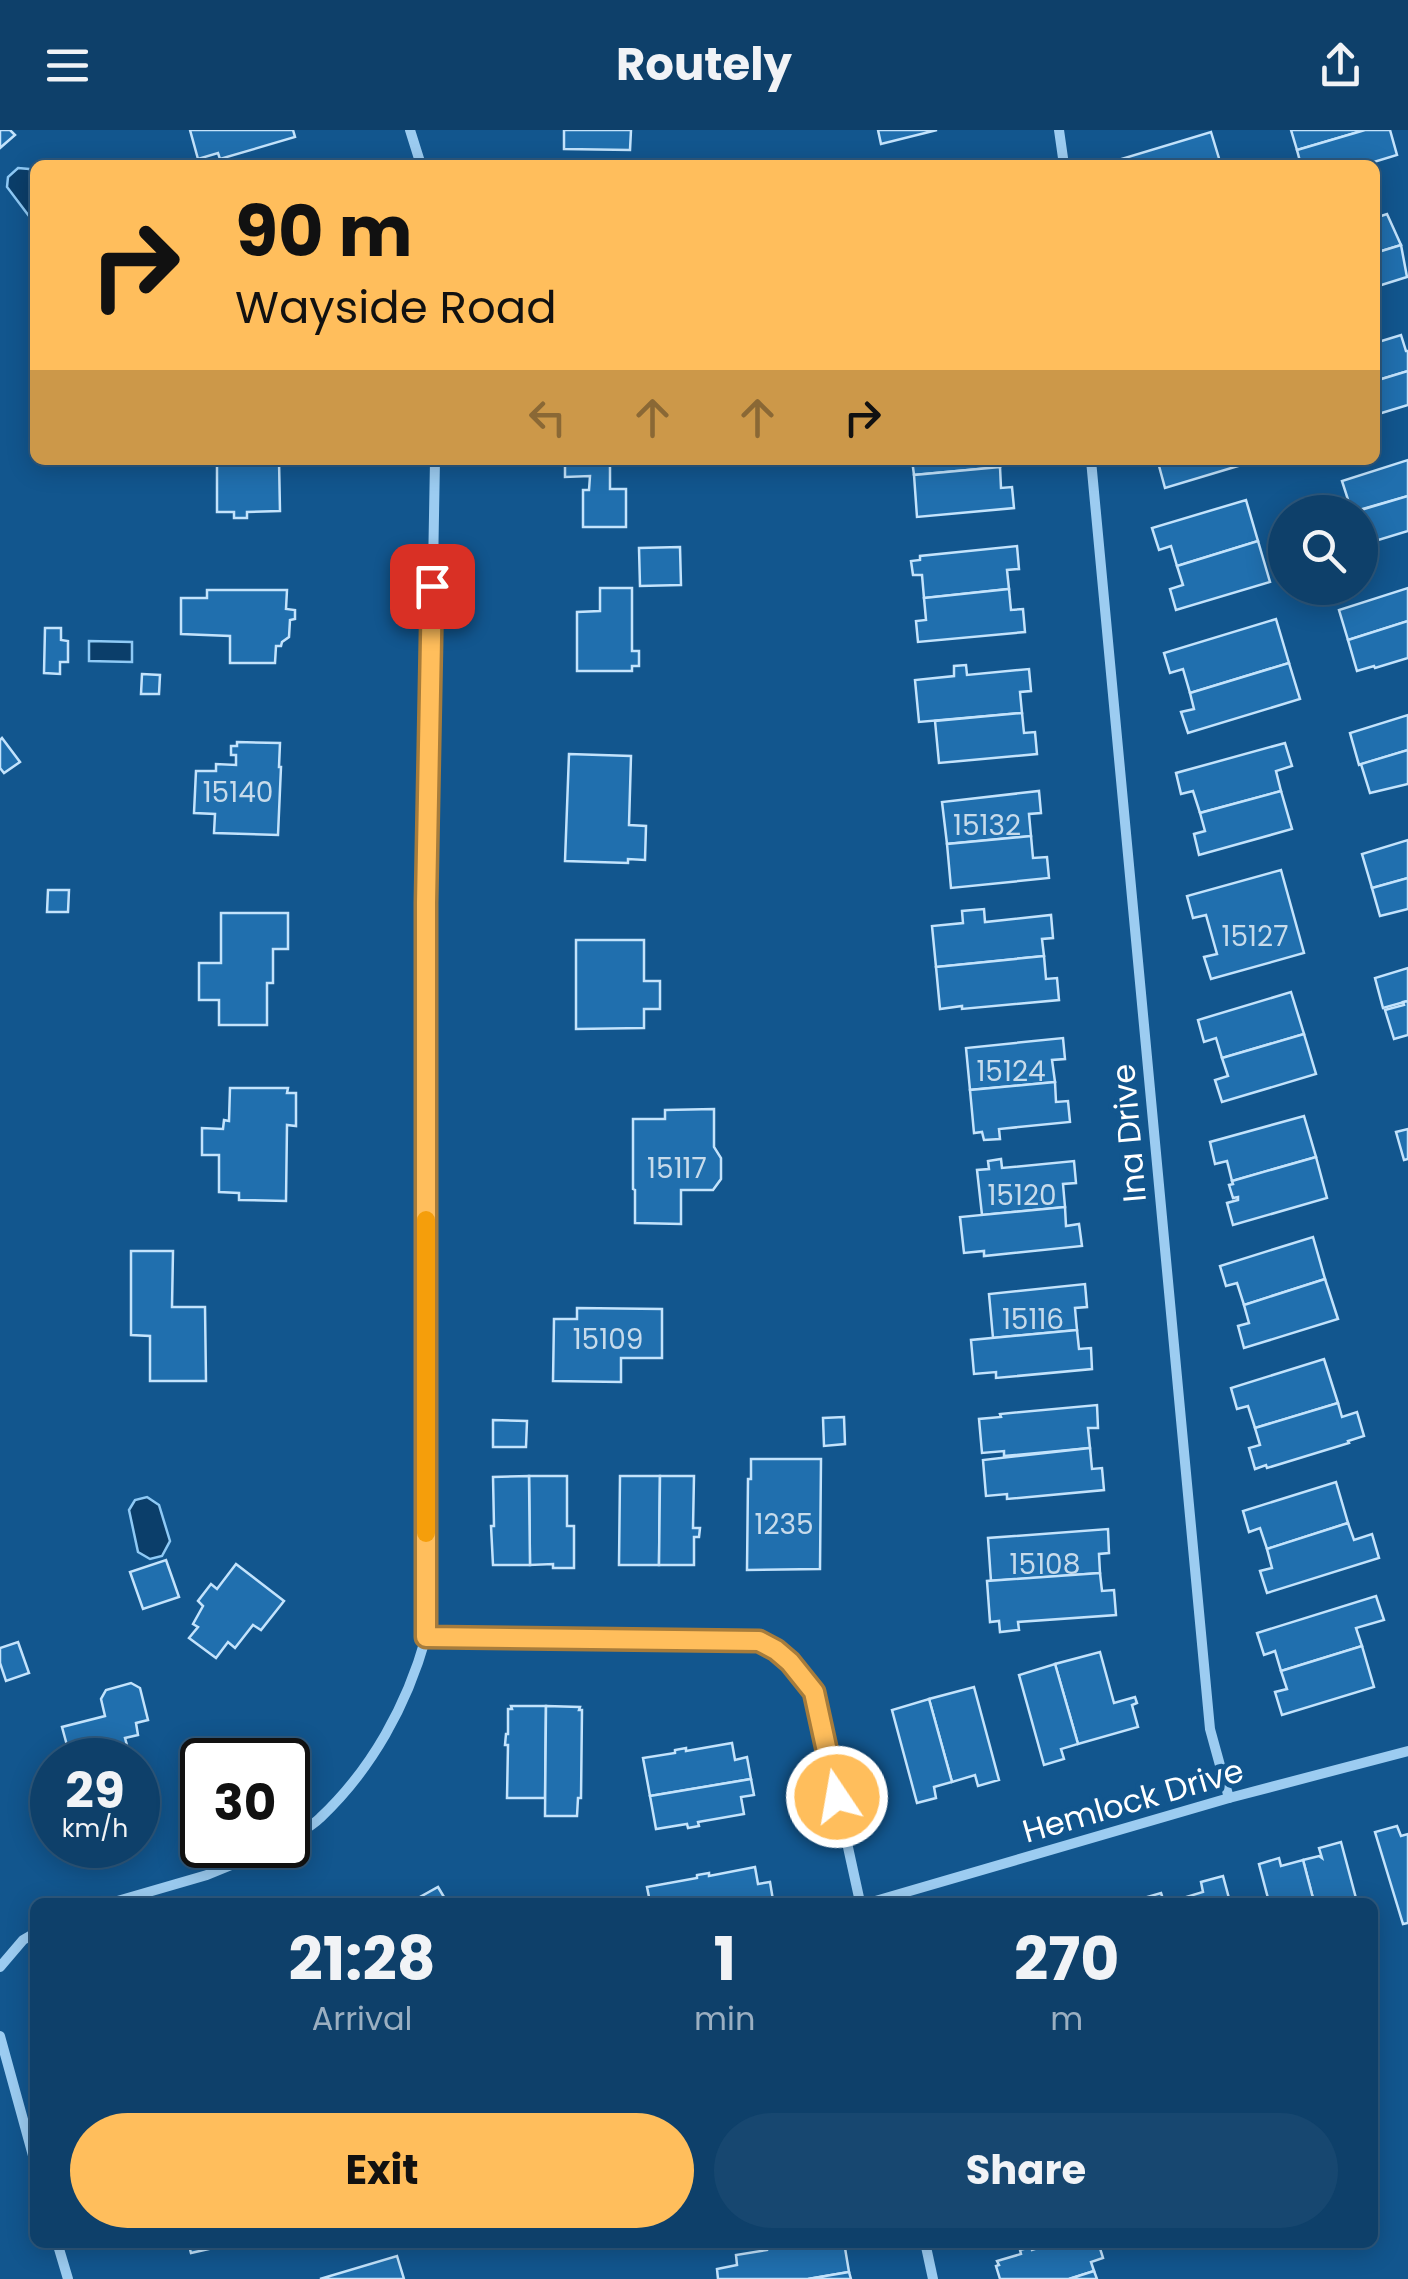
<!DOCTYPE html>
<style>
body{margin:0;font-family:Poppins,sans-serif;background:#174770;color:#f1f3f6;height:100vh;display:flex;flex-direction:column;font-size:38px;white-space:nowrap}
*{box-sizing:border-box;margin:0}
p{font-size:32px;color:#9bafc1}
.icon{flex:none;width:55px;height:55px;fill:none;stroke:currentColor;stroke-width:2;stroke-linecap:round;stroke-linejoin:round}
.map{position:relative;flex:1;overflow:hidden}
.sheet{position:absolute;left:30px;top:1768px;width:1348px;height:350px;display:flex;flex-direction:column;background:#0e406a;border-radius:15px;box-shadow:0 5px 25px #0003,0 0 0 2px #2e597e}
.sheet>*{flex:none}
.banner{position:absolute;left:30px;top:30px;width:1350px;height:305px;border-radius:15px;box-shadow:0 5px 25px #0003,0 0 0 2px #2e597e;background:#ffbe5c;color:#111;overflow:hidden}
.controls{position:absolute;left:1268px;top:365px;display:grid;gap:20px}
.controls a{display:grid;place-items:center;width:110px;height:110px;border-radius:50%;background:#0e406a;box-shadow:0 5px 25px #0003,0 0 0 2px #2e597e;font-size:50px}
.speed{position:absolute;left:30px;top:1608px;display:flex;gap:20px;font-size:50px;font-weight:700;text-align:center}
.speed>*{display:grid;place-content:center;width:130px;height:130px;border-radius:50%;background:#0e406a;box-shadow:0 5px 25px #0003,0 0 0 2px #2e597e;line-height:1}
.speed small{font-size:25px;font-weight:400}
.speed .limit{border:5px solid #111;border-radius:15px;background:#fff;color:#111}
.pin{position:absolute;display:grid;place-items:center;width:85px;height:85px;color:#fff;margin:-42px;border-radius:20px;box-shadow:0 5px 15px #0006}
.me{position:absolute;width:110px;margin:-55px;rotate:348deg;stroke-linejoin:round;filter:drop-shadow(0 0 8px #0008)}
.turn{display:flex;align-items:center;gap:35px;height:210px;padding:0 40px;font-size:45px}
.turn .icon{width:130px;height:130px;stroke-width:2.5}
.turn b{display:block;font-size:70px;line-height:85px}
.lanes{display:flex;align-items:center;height:95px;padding:0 40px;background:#0003;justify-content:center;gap:50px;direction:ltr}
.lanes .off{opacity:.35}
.eta{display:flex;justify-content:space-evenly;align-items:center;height:170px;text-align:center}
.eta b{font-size:60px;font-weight:700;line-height:70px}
.action{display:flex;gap:20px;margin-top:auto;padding:20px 40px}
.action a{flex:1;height:115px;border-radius:60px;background:#ffbe5c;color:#111;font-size:40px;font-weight:700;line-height:115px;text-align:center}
.action a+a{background:#174770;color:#f1f3f6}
header{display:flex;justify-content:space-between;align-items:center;height:130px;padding:0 40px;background:#0e406a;font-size:45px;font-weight:700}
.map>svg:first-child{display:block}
</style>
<header><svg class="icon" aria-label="menu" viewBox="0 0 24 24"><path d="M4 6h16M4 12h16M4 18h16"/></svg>Routely<svg class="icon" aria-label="share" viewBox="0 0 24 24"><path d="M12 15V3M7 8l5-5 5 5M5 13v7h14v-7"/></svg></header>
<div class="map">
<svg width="1408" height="2149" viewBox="0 0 1408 2149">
<rect width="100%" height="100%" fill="#12568e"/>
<g fill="#0b3e6a" stroke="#8ec9f5" stroke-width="2.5">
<path d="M18,38L29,39L35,46V94L7,57L8,47Z"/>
<path d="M89,511L132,512V532L89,531Z"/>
<path d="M147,1367L159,1375L170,1411L162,1426L150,1429L138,1422L129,1380L135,1370Z"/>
</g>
<g fill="#206fae" stroke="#c3e3fc" stroke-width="2.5">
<path d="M0,0H10L15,5L0,18Z"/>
<path d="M190,0H293L295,7L220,29L218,23L198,29Z"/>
<path d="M564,0H631L630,20L564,19Z"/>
<path d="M878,0H937L881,14Z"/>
<path d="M1291,0H1365L1297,20Z"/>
<path d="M1365,0H1390L1397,25L1364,35H1301L1297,20Z"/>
<path d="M1211,2L1221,35H1120L1118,30Z"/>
<path d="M1387,84L1401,115L1375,123V88Z"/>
<path d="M1401,115L1407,147L1375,157V123Z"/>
<path d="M1401,205L1406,221H1408V241L1375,251V213Z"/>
<path d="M1408,241V275L1375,285V251Z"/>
<path d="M217,330H279L280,381L247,382V388H234V382H217Z"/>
<path d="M565,330H610V359H626V397H583V360H589L590,346L565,347Z"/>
<path d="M912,330H999L1000,337L914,345Z"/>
<path d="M1169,330H1258L1165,358L1159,336L1170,333Z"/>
<path d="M1408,330V366L1352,382L1342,351Z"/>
<path d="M1000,337L1001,358L1012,357L1014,378L917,387L914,345Z"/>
<path d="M1408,366V401L1362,415L1360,408V382H1354Z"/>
<path d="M1246,370L1258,411L1177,436L1171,416L1159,420L1152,398Z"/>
<path d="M1258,411L1270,452L1176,480L1170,459L1183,455L1177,436Z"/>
<path d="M1017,416L1019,439L1007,440L1009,459L924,468L922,445H913L911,431L920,430V426Z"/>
<path d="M680,417L681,455L640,456L639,418Z"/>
<path d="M600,458H632V521H639V536H632V541H577V482L600,481Z"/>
<path d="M1408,458V491L1348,510L1339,480Z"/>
<path d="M1009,459L1011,480L1023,479L1025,502L918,512L916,491L926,490L924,468Z"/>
<path d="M207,460H287L286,479L295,480V489L290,490L289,507L282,512L281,516H276L275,533H230V506L181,504V468H207Z"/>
<path d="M1276,489L1289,533L1190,563L1183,539L1170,543L1164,523Z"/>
<path d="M1408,491V528L1375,538L1374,536L1357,541L1348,510Z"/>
<path d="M45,498H61V510L68,511V532H60V544L44,543Z"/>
<path d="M1289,533L1300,569L1188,603L1181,582L1194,579L1190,563Z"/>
<path d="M966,535L967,545L1029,539L1031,561L1020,562L1022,583L919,592L915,550L954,546V536Z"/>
<path d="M142,544L160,545L159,564H141Z"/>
<path d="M1022,583L1024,603L1035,602L1037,624L939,633L935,591Z"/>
<path d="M1408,585V620L1359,635L1350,603Z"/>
<path d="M2,608L20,632L4,643L0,638V610Z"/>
<path d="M237,612L280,613L279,637H281L278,705L214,703L215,684L194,683L196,641H216V634L236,635V625H231V616H237Z"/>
<path d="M1285,613L1292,636L1276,641L1281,661L1200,683L1193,661L1181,664L1176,643Z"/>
<path d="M1408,620V654L1370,663L1361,634Z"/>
<path d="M569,624L631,626L629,695L646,696L645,730L628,729V733L565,731Z"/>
<path d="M1039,661L1041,683L1029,684L1031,706L947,714L942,672Z"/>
<path d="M1281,661L1292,699L1199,725L1194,704L1205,701L1200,683Z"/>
<path d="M1031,706L1033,728L1047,727L1049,748L951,758L947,714Z"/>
<path d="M1408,710V748L1372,758L1362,724Z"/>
<path d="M1281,740L1304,823L1211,849L1204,827L1217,824L1206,785L1193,788L1187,766Z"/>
<path d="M1408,748V779L1380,786L1372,758Z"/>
<path d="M48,760H69L68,782H47Z"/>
<path d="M984,779L985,792L1051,785L1053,808L1042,809L1044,826L936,837L932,796L963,793L962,781Z"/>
<path d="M221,783H288V819H273V853H267V895H219V870H199V833H221Z"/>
<path d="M576,810H644V851H660V879H644V898L576,899Z"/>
<path d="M1044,826L1046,849L1057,848L1059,870L962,879V876L940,879L936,837Z"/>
<path d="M1408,838V871L1383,878L1375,848Z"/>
<path d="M1291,862L1304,904L1222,928L1216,908L1204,912L1198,890Z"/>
<path d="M1408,871V905L1394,909L1385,880L1404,875L1403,872Z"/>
<path d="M1304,904L1316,944L1222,972L1215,950L1228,946L1222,928Z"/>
<path d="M1063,908L1065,929L1052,930L1055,952L970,960L966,918Z"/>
<path d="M1055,952L1056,972L1068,971L1070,992L999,999L1000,1009L984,1010L982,1002L974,1003L970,960Z"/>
<path d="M230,958H288L287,963H296V996L287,995L286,1071L239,1070V1063L219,1062V1025H202V998L223,999L224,990L229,991Z"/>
<path d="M714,979V1017L721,1028V1049L713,1060H681V1094L635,1093V1060L633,1059V989H665V980Z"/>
<path d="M1304,986L1316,1027L1232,1051L1227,1031L1215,1034L1210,1012Z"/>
<path d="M1408,999V1029L1404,1030L1396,1002Z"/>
<path d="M1316,1027L1327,1068L1233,1095L1227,1073L1238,1070V1067L1233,1068L1229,1055L1233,1054L1232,1051Z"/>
<path d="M1001,1029L1002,1038L1074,1031L1076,1053L1063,1054L1065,1077L982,1085L977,1040L989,1039L988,1031Z"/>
<path d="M1065,1077L1066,1096L1079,1094L1082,1116L984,1126V1121L964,1123L960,1087Z"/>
<path d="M1313,1107L1325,1149L1244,1175L1237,1153L1226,1156L1220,1136Z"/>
<path d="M131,1121H173L172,1177H205L206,1251H150V1206L131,1205Z"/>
<path d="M1325,1149L1338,1189L1244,1218L1238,1196L1249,1193L1244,1175Z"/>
<path d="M1085,1154L1087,1177L1075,1178L1077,1200L993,1208L989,1164Z"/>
<path d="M577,1178L662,1179V1228H621V1252L553,1251L554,1189H577Z"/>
<path d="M1077,1200L1079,1219L1091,1218L1092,1239L996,1248V1242L974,1244L971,1210Z"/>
<path d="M1324,1229L1338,1273L1255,1298L1248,1276L1237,1279L1231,1258Z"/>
<path d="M1338,1273L1342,1287L1357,1282L1364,1306L1348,1311L1349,1313L1267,1338L1266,1335L1255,1339L1249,1318L1260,1315L1255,1298Z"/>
<path d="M1097,1275L1098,1298H1088L1090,1318L1004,1326V1321L982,1323L979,1289L1001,1287L1000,1284Z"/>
<path d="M844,1287L845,1314L824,1316L823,1288Z"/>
<path d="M493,1290L527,1291L526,1317H493Z"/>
<path d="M1090,1318L1092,1339L1102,1338L1104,1360L1007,1369V1364L986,1366L983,1330Z"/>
<path d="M751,1329H821L820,1439L747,1440L748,1349H751Z"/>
<path d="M529,1346H567V1396H574V1438H553V1434L530,1435Z"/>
<path d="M529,1346L530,1435H493L491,1396H494L493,1347Z"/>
<path d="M620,1346H660L659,1435H619Z"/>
<path d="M660,1346H694L693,1398H700L699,1407H694V1435H659Z"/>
<path d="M1336,1352L1348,1393L1267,1419L1260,1398L1249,1402L1243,1381Z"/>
<path d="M1348,1393L1354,1410L1372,1404L1379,1428L1267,1463L1260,1441L1272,1438L1267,1419Z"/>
<path d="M1108,1399L1109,1423L1099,1424L1100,1443L991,1451L988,1408Z"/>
<path d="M166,1430L179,1467L143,1479L130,1442Z"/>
<path d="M236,1434L284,1471L261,1500L253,1495L235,1518L228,1512L216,1528L189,1508L198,1497L193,1494L203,1476L198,1471L211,1454L217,1459Z"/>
<path d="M1100,1443L1102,1461L1114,1460L1116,1485L1018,1492L1019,1500L1000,1502L999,1491L990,1492L987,1451Z"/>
<path d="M1376,1466L1384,1490L1356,1498L1362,1516L1281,1541L1275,1521L1264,1525L1257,1503Z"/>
<path d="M18,1512L29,1543L6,1551L0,1533V1518Z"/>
<path d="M1362,1516L1374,1557L1282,1585L1275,1562L1287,1559L1281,1541Z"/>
<path d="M1100,1522L1114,1573L1135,1567L1137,1573L1132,1575L1138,1597L1078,1614L1055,1534Z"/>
<path d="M1055,1534L1078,1614L1061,1619L1064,1629L1044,1635L1019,1545Z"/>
<path d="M131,1553L140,1558L148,1590L136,1593L138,1605L125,1608L131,1630H71L62,1597L105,1586L101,1569L106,1560Z"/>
<path d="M974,1557L999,1650L978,1656L975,1645L952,1652L929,1569Z"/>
<path d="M929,1569L952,1652L934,1657L936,1668L917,1673L892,1580Z"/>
<path d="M511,1576H546L545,1668H507L508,1615H505L506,1604H508V1579H512Z"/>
<path d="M546,1576L580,1577L579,1580H582L581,1668H578L577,1686H545Z"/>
<path d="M732,1613L735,1630L747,1627L751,1649L650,1666L643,1628L675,1623V1620L686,1618V1621Z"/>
<path d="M751,1649L754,1665L741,1667L744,1684L698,1692L699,1696L688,1698L687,1694L656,1699L650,1666Z"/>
<path d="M1397,1696L1401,1706L1408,1704V1793L1403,1794L1375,1702Z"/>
<path d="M1341,1712L1357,1772H1314L1303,1730L1319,1726L1322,1728L1319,1718Z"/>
<path d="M1279,1728L1281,1736L1303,1730L1314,1772H1269L1259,1734Z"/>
<path d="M755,1737L758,1754L770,1752L773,1770L763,1772H650L647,1757L697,1748V1745L709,1743V1746Z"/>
<path d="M1223,1746L1230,1772H1185L1183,1768L1203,1762L1201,1752Z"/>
<path d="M438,1757L447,1772H411Z"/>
<path d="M1161,1763L1164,1772H1141L1140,1769Z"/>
<path d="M188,2112H211L213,2118L191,2123Z"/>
<path d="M806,2112H844L849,2142L808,2149H718L717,2139L737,2135L736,2125L767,2120V2117Z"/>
<path d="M1057,2112H1098L1103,2128L1091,2132L1094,2141L1069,2149H1000L996,2136L999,2135L997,2131L1021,2124L1020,2120L1031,2117L1032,2120Z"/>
<path d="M397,2126L404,2149H320Z"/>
<path d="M1094,2141L1097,2149H1069Z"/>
<path d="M849,2142L851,2149H808Z"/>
</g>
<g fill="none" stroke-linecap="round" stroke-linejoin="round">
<g stroke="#9cccf1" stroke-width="10">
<path d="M410,0L421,35"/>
<path d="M1059,0L1064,35"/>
<path d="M1091,330L1210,1599L1229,1668"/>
<path d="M426,1507L759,1511L776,1520L790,1531L814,1562L860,1772"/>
<path d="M288,1710C298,1703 311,1697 320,1688C372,1639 407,1575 426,1507L427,773L435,330"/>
<path d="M114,1772L207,1745L280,1715"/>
<path d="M872,1772L1229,1668L1408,1621"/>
<path d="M0,1837L23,1810L35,1803"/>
<path d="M0,1906L35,2033"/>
<path d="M57,2112L68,2149"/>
<path d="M925,2112L933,2149"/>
</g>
</g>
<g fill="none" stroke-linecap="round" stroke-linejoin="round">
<g stroke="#a67c3c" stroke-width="25">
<path id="route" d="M432,456L426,773V1507L759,1511L776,1520L790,1532L814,1562L837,1667"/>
</g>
<use href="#route" stroke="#ffbe5c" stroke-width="18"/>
<path stroke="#f59e0b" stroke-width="18" d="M426,1403V1090"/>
</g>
<g text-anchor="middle" stroke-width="10" stroke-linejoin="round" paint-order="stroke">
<g font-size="28" fill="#c7dbeb">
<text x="238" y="672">15140</text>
<text x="987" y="705">15132</text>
<text x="1255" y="816">15127</text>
<text x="1011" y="951">15124</text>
<text x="677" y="1048">15117</text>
<text x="1022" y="1075">15120</text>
<text x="1033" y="1199">15116</text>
<text x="608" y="1219">15109</text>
<text x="784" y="1404">1235</text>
<text x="1045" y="1444">15108</text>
</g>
<g font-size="32" fill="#fff" stroke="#12568e">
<text transform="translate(1129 1003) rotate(-95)" y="11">Ina Drive</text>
<text transform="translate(1133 1671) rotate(-16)" y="11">Hemlock Drive</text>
</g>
</g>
</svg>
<div class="controls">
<a><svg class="icon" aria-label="search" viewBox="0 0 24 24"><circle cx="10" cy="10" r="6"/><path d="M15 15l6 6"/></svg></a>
</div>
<div class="speed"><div>29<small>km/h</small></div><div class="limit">30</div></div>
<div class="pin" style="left:432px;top:456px;background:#d93025"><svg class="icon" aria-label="arrive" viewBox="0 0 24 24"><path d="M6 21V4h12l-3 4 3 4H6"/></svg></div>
<svg class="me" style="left:837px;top:1667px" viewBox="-20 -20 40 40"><circle r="17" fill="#ffbe5c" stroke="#fff" stroke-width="3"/><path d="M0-11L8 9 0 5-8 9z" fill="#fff"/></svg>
<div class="banner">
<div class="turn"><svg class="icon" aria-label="right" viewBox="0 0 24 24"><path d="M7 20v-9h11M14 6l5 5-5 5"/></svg><div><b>90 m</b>Wayside Road</div></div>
<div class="lanes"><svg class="icon off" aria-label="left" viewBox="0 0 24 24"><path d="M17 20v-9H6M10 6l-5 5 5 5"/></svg><svg class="icon off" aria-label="ahead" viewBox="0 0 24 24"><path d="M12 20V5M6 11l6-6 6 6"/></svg><svg class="icon off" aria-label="ahead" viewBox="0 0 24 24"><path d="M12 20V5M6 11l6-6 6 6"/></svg><svg class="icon" aria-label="right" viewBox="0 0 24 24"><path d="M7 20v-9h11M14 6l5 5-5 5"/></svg></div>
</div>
<section class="sheet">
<div class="eta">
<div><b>21:28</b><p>Arrival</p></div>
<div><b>1</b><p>min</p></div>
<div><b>270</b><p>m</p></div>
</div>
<div class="action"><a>Exit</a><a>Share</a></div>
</section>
</div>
